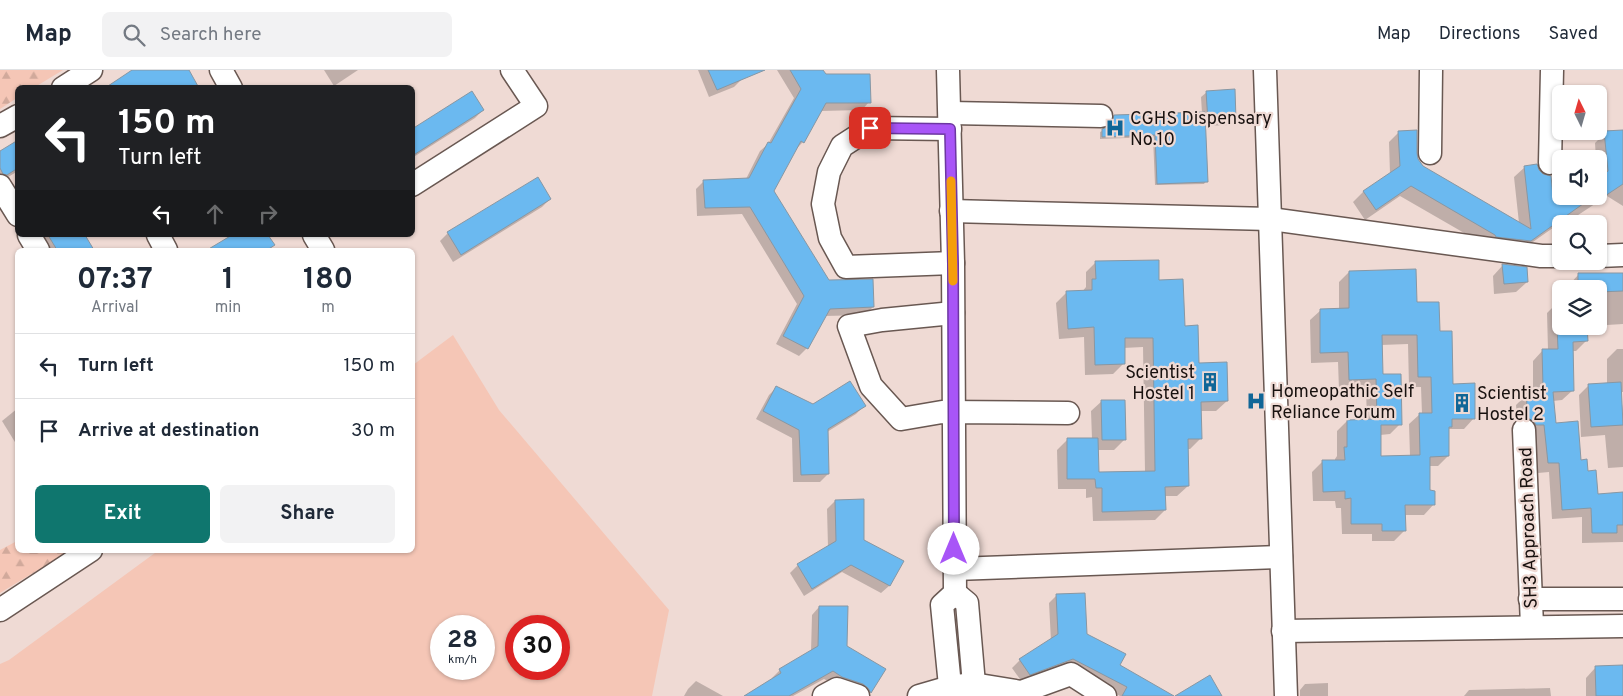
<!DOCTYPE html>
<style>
body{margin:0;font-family:Overpass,sans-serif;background:#f2f2f3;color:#1f2937;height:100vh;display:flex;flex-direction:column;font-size:19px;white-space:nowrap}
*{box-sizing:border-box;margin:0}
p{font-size:16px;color:#747a83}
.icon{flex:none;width:28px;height:28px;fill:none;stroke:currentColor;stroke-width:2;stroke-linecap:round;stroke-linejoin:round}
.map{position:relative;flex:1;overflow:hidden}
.side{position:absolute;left:15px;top:178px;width:400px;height:305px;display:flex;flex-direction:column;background:#fff;border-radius:8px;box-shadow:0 1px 4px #0004}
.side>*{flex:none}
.guide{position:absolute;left:15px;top:15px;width:400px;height:152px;border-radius:8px;box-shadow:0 1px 4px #0004;background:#202124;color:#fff;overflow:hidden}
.needle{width:32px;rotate:355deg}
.fabs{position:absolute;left:1552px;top:15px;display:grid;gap:10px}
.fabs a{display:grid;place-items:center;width:55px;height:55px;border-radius:8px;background:#fff;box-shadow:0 1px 4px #0004;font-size:25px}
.speed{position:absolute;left:430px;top:545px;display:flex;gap:10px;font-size:25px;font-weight:700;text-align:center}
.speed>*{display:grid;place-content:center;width:65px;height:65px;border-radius:50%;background:#fff;box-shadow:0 1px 4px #0004;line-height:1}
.speed small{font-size:12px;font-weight:400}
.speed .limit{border:8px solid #d22;background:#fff;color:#111}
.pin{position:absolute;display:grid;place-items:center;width:42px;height:42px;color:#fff;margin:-21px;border-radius:10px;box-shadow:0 2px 8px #0006}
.me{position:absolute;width:55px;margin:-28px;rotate:0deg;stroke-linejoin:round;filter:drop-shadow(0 0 4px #0008)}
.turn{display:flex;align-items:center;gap:18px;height:105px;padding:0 20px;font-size:22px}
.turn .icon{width:65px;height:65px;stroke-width:2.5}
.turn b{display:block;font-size:35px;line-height:42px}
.lanes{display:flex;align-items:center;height:48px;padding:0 20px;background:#0003;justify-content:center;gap:25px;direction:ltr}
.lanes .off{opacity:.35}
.eta{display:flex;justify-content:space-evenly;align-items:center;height:85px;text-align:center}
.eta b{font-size:30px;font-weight:700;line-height:35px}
.action{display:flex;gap:10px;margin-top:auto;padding:10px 20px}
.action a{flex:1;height:58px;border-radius:8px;background:#0f766e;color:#fff;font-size:20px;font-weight:700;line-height:58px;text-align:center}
.action a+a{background:#f2f2f3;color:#1f2937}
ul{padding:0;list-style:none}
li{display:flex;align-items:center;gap:15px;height:65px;padding:0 20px;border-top:1px solid #e0e1e3}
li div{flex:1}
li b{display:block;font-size:19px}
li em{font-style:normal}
header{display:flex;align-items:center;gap:30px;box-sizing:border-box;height:70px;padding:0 25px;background:#fff;border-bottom:1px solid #e0e1e3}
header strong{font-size:24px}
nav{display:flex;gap:28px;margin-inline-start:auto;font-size:18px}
.search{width:350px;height:45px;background:#f2f2f3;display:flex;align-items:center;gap:12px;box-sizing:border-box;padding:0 18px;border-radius:8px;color:#747a83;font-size:19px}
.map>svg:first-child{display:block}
</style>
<header>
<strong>Map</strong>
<div class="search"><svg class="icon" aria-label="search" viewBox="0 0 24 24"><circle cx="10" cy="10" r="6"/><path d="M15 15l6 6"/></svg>Search here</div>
<nav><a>Map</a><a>Directions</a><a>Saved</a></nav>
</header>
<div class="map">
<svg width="1623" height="626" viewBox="0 0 1623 626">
<defs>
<pattern id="forest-firs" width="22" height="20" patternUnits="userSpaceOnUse" patternTransform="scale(1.25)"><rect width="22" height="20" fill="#f5c6b6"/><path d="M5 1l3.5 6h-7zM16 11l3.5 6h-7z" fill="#d1a99b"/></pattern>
</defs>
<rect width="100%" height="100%" fill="#efdad4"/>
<path fill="#f5c6b6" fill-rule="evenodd" d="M453,265L499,340L669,540L652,626H0V594L9,590L159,480H412L413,295ZM484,556V599H441V556ZM559,556V599H516V556Z"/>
<g fill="url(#forest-firs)">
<path d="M0,0H63L35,17L18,18L17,28L0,39Z"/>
<path d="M17,471L18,480H71L0,523V480Z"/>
</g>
<g fill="#0003" fill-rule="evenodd">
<path d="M324,0H358L334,16Z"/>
<path d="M698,0H738L742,9L734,17L709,27Z"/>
<path d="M777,0H822L825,6L869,32L862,40L821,41L803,72L795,80L773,121L828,212L873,237L865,245L825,246L807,278L799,286L776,274L797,234L742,144L697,146L696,119L704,111L746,109L760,81L768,74L794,28Z"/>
<path d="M1207,22L1235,49L1230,55L1204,56L1206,111L1204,114L1155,115L1153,67L1100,69V62L1110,57L1112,49L1114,47L1202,43L1201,27Z"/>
<path d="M483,40L475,48L412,88V60Z"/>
<path d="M1623,61V136L1607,126L1569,151L1567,148L1520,181L1485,175L1400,126L1365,150L1353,132L1363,122L1390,104L1389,72L1399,62L1422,96L1519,153L1514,107L1525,97L1552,130L1561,124V126H1599V89H1596L1595,73L1605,63Z"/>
<path d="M18,71V101L0,112V82Z"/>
<path d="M550,129L542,137L453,192L440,171L448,163Z"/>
<path d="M33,165H83L93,180H42Z"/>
<path d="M1096,192L1158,211L1183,257L1198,294L1227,331L1216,341H1200V369L1190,379H1187L1188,416L1177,426H1165V440L1155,450L1093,451L1092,427L1086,428V419H1058L1057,380L1067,370L1092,369L1091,341L1102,331L1125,369L1114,380H1097L1098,403L1145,402L1143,277L1123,278L1124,293L1113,304L1085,305L1084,267L1059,269L1056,233L1067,222H1082L1086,217V202Z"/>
<path d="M1503,195L1527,212L1516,222L1494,224L1493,206Z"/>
<path d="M1349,202L1416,234L1438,263L1451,315L1474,348L1464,359H1448V386L1438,396H1429V422L1434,434L1424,445H1404L1405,460L1394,471H1372V464H1342L1341,438H1336L1335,431H1313L1312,402L1323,391H1335V389L1337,386V361L1347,351H1367L1366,319L1339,320L1338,292L1311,293L1310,250L1321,240L1339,239V212ZM1408,274L1409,317H1421L1422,344H1420L1409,354L1410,386L1380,387V365L1390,364L1400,354L1382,305L1381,275Z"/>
<path d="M1623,203V254L1607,255V250L1599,251V219H1569V215L1579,204Z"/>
<path d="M1557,233H1561V256L1586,271L1576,281H1572L1573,320L1562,330L1553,331L1555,355L1587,402L1596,425L1623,423V472L1582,473V447L1552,449L1549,402L1538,403L1534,365L1518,358L1516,335L1527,324H1530L1533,321V291L1543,280H1548L1547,243Z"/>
<path d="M1617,279H1623V322H1621L1623,346V397L1608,398L1605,365L1581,367L1579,325L1589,315L1607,314V289Z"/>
<path d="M777,317L813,336H864L856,344L827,362L828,404L820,412H793L792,368L756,349L769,325Z"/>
<path d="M18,338V377L2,351Z"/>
<path d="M835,431L863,471L902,491L889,516L881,523L842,502L804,526L790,503L798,495L828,477L827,439Z"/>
<path d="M1057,525L1086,564L1118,596L1172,626H1120L1065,596L1022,612L1012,598L1020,590L1051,571L1049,533Z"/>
<path d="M819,537L846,577L884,599L870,623L867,626L834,614L824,609L793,626H747L773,610L772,608L780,600L811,582L812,545Z"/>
<path d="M1596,597H1623V626H1586V608Z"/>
<path d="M696,611L723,626H684L688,619Z"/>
<path d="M1328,613V626H1300V620L1305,614Z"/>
<path d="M1550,618L1551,626H1464L1469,620Z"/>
</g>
<g fill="#6bb9f0" stroke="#8897a3" fill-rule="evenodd">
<path d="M132,0H189L199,18H105Z"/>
<path d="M708,0H765L717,20Z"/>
<path d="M790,0H823L826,4H870L871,33H826L804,73L801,71L774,121L829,210L873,209L874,237L830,239L808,279L783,266L804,226L750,137L705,138L703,110L749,108L768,72L771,73L801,19Z"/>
<path d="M1235,19L1236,50L1208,52L1206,21Z"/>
<path d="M472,21L484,40L412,86V59Z"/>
<path d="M1205,42L1208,112L1157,114L1155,65L1102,67V59L1108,57L1112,53L1114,45Z"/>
<path d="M1417,60V83L1418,89L1423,96L1531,159L1524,96L1537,94L1539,100L1543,104L1551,106L1553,126H1594L1531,171L1496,167L1495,165L1411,116L1376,140L1363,121L1400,96L1398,61Z"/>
<path d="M1623,60V114L1599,130V108L1608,101L1604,61Z"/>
<path d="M18,70V98L7,105L3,104L0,98V81Z"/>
<path d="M538,107L551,129L461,185L447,162Z"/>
<path d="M48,165H85L94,180H57Z"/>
<path d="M232,165H268L275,175L267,180H207Z"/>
<path d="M1159,190V210L1183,209L1185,256L1198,255L1199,293L1227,292L1228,331L1201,332L1202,369H1188L1189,416L1165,417L1166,440L1102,442V418H1096L1095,409H1067V368H1098L1099,402L1155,401L1153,268H1125V294L1095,295L1094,257L1068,259L1066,221L1092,220V209H1096L1095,191Z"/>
<path d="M1502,194L1527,197L1528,212L1504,214Z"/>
<path d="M1416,199L1417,232H1439L1440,261H1452L1453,314L1475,313V349H1452V357H1449V386L1430,387V420L1435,421V435H1405L1406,461H1382V454H1351V428L1345,429V421L1323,422L1322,390H1345L1344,377H1347V350L1377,349L1376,309L1349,310L1348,282L1320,283V239L1349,238V201ZM1382,265H1417L1418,307H1431L1432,343H1419L1420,385L1381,386V355H1402L1401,304H1383Z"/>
<path d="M1578,203H1623V221L1599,222V219H1578Z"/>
<path d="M1557,256H1587L1588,271L1573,272L1574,321L1553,322L1556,353L1578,351L1581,390L1587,389L1588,401L1596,400L1598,424L1623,422V455H1617V463H1592L1591,438L1562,440L1559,393H1548L1544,355H1536L1535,353L1528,348L1526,323L1535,322L1534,318L1543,317L1542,279H1558Z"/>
<path d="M850,311L866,336L828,359L829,404L801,405L799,360L763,341L776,316L813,334Z"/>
<path d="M1621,312L1623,355L1591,357L1588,314Z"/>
<path d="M1101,330H1125L1126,370H1102Z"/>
<path d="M864,429V470L904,491L890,516L851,495L812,519L797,494L836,471L835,430Z"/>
<path d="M1085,523L1087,564L1126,584L1120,595L1174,626H1122L1127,617L1073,589L1030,605L1019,589L1058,564L1056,524Z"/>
<path d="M819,536H848L847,576L886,599L871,623L868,618L863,614L842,607L833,601L789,626H744L781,603L779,599L818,576Z"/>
<path d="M1623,595V626H1596L1595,596Z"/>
<path d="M1210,605L1222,626H1175Z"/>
</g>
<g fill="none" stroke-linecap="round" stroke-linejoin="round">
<g stroke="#695852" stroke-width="25">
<g id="minor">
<path d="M221,0L231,18"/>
<path d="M948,0L953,193L955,523L942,535L951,626"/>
<path d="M1265,0L1286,626"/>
<path d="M63,18L91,0"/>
<path d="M950,43L1101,46"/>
<path d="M0,56L18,46"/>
<path d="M950,59L870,58L842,76L829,102L823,134L830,168L846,197L953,193"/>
<path d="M1430,83L1431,0"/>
<path d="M1550,93L1552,0"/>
<path d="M412,115L536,36L512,0"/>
<path d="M0,116L18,145"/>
<path d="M951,141L1270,149L1541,186H1561"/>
<path d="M29,165L38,180"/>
<path d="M158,165L166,180"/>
<path d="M314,165L323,180"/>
<path d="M1599,186L1623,185"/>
<path d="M953,243L882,250L849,256L871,316L901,349L942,342L1068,343"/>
<path d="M1524,360L1532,556"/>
<path d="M955,499L1281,487"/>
<path d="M955,523L967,533L975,626"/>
<path d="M1530,529H1623"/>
<path d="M0,540L91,480"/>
<path d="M1283,561L1623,556"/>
<path d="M824,626L837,619L858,626"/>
<path d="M919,626L950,617L973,614L1021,622L1071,604L1105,626"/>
</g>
</g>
<use href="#minor" stroke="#fff" stroke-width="22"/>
</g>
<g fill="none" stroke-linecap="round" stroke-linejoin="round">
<g stroke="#6d37a1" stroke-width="12">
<path id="route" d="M870,58L950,59L953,194L954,479"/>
</g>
<use href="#route" stroke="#a855f7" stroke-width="9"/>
<path stroke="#f59e0b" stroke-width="9" d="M951,111L953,211"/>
</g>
<defs>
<g id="hospital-bare" transform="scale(1.5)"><path d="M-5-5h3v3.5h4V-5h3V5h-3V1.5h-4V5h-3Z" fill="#106697" stroke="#efdad4" stroke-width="2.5" paint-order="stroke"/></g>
<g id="building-bare" transform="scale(1.5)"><path d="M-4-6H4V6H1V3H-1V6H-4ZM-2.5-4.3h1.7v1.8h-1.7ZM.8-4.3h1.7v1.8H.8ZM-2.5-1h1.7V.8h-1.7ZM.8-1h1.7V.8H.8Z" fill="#106697" stroke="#efdad4" stroke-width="2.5" paint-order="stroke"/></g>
</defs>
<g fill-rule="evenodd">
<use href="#hospital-bare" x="1115" y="58"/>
<use href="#building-bare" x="1210" y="312"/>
<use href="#hospital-bare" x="1256" y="331"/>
<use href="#building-bare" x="1462" y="333"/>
</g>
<g text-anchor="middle" stroke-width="4.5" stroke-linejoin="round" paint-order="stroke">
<g font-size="18" fill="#18110f" stroke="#efdad4" text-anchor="start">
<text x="1130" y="54">CGHS Dispensary<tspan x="1130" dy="21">No.10</tspan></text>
<text x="1195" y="308" text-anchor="end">Scientist<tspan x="1195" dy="21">Hostel 1</tspan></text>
<text x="1271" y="327">Homeopathic Self<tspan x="1271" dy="21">Reliance Forum</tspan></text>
<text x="1477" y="329">Scientist<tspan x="1477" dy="21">Hostel 2</tspan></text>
</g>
<g font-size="18" fill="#18110f" stroke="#efdad4">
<text transform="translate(1528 458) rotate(-92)" y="6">SH3 Approach Road</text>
</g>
</g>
</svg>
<div class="fabs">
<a><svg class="needle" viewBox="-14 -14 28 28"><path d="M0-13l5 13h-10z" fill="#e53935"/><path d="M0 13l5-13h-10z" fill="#747a83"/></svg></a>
<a><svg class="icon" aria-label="sound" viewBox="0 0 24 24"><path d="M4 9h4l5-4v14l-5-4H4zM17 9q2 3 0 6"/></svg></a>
<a><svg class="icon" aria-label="search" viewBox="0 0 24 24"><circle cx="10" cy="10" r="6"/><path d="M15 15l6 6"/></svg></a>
<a><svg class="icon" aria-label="layers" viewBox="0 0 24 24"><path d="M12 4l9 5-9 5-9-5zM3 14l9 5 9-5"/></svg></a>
</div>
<div class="speed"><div>28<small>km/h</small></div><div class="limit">30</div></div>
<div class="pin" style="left:870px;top:58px;background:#d93025"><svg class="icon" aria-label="arrive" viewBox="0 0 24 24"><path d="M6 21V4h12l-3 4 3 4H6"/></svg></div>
<svg class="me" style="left:954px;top:479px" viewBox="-20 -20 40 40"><circle r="19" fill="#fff"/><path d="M0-13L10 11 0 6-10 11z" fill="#a855f7"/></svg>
<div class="guide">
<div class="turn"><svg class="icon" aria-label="left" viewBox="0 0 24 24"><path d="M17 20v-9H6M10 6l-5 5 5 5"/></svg><div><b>150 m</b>Turn left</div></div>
<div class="lanes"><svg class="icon" aria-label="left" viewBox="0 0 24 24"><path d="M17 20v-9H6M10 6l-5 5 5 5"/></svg><svg class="icon off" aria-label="ahead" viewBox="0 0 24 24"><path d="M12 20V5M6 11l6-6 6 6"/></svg><svg class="icon off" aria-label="right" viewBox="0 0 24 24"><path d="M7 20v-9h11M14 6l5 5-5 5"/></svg></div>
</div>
<section class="side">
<div class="eta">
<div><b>07:37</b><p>Arrival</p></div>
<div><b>1</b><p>min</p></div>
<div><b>180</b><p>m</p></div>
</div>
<ul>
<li><svg class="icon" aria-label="left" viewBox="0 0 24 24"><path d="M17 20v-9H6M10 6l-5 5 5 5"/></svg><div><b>Turn left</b></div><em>150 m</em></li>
<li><svg class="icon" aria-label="arrive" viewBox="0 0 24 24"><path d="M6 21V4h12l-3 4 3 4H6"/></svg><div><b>Arrive at destination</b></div><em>30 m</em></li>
</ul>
<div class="action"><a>Exit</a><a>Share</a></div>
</section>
</div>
